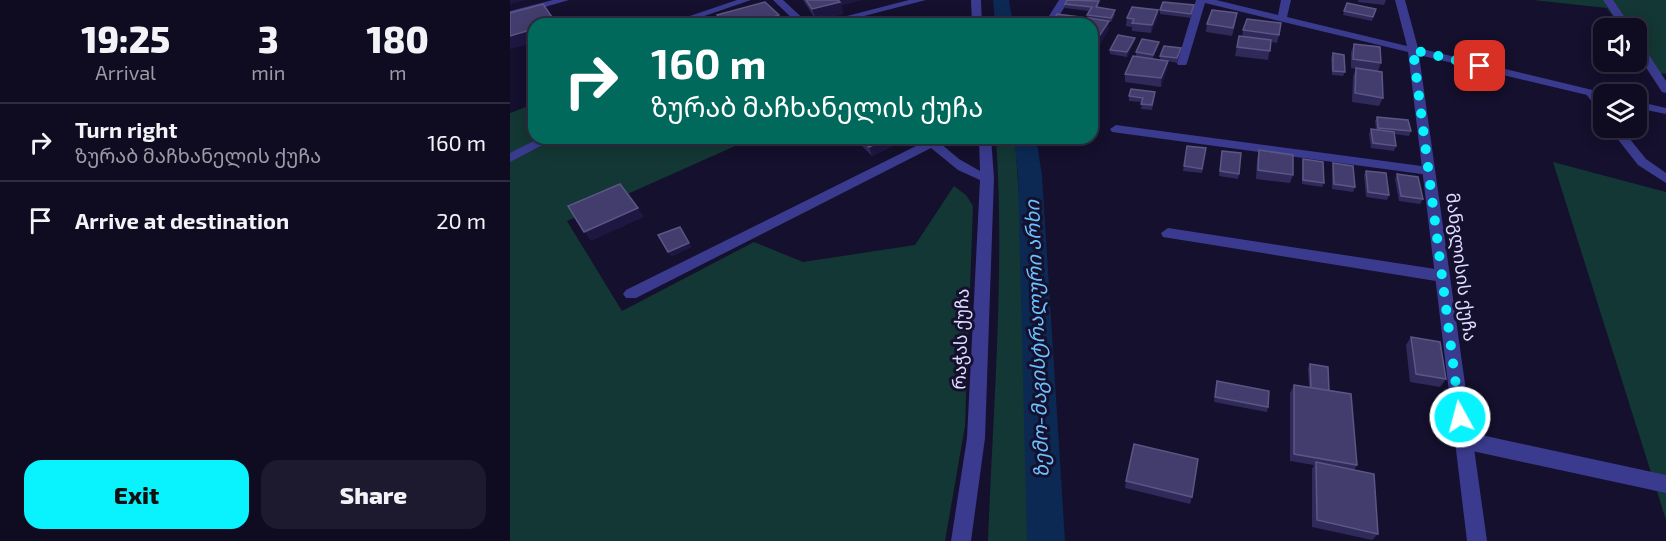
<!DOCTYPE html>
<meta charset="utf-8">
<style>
body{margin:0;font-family:"Exo 2","Noto Sans Georgian",sans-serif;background:#1d1a2f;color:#f1f3f6;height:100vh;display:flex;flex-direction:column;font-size:22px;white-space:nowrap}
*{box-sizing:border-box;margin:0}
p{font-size:20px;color:#9b9ba5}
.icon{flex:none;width:33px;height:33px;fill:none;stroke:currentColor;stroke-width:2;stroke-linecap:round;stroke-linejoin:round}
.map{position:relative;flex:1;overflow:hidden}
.drawer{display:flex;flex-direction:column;background:#0f0c22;width:510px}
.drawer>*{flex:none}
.hud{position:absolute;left:18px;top:18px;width:570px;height:126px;border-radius:18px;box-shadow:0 3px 15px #0003,0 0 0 2px #2f2c40;background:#00695c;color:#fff;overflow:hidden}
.controls{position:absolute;left:1083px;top:18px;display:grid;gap:12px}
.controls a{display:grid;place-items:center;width:54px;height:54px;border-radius:12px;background:#0f0c22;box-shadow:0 3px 15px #0003,0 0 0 2px #2f2c40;font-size:30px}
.pin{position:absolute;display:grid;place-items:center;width:51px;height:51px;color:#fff;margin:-26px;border-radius:12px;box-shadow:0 3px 9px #0006}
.me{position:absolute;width:66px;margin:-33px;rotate:353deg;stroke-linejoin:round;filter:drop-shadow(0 0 4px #0008)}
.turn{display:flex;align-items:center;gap:21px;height:126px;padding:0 24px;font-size:27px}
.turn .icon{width:78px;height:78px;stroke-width:2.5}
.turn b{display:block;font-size:42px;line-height:51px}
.eta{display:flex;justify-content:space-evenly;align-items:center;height:102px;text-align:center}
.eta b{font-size:36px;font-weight:800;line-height:42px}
.cta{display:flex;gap:12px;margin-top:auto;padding:12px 24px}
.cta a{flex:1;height:69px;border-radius:18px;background:#09f3ff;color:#111;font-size:24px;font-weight:800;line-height:69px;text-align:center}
.cta a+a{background:#1d1a2f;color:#f1f3f6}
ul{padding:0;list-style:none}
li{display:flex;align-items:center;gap:18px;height:78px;padding:0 24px;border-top:2px solid #2f2c40}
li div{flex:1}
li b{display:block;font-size:22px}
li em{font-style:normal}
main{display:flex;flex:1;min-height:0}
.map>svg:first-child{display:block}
</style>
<main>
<section class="drawer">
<div class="eta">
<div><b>19:25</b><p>Arrival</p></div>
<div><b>3</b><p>min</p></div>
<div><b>180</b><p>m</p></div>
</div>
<ul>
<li><svg class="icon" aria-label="right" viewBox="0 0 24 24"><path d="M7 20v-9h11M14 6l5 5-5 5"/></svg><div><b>Turn right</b><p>ზურაბ მაჩხანელის ქუჩა</p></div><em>160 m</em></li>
<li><svg class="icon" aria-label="arrive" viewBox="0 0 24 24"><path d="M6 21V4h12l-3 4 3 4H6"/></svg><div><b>Arrive at destination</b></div><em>20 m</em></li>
</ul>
<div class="cta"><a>Exit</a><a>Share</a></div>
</section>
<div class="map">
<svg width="1156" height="541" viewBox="0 0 1156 541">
<rect width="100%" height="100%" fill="#14102d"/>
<g fill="#133734">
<path d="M1023,0H1156V74L1142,72L1127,50L1126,28H1111L1097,8Z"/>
<path d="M24,104V138H243L57,221L112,311L244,242L293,262L405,245L444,186L456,195L463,206L455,426L435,541H0V113Z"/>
<path d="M486,138H505L509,198L519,541H478C483,408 495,271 486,138Z"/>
<path d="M1043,162L1156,192V520Z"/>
</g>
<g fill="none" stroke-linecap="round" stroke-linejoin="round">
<g fill="#0b2952" fill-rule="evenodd">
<path d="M483,0H499L503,24H485Z"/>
<path d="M504,138H526L532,175L555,541H517L508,175Z"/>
</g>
<g fill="#3a3b8e" fill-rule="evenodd">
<path d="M43,0H59L0,17V11Z"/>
<path d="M399,0H416L323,24H306Z"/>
<path d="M1082,91C1093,93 1094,104 1094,113L1090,112L1076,94Z"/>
<path d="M606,125L919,167L925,171L919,175L602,132L600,129Z"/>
<path d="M1099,128H1111L1136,159L1156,173V183L1128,165Z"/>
<path d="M30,138H46L0,162V153Z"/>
<path d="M658,228L932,270L937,272L940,276L937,280L932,282L653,237L651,233Z"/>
<path d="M953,431L1156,475V493L953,449L946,446L944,440L946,434Z"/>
</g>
<g fill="#3a3b8e" fill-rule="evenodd">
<path d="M227,0H241L171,24H156Z"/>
<path d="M263,0H273L299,24H288Z"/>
<path d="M461,0H471L472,24H462Z"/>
<path d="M549,0H559L544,24H534Z"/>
<path d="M686,0H706L768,15L771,0H781L777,17L897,46L885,0H895L908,48L1099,94H1094V99L909,55L977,541H957L898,52L695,3L677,63L676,65H668L667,63Z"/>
<path d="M1093,0H1103L1122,28H1112Z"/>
<path d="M1126,40L1130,41L1156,81V93L1152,92L1126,52Z"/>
<path d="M1126,101L1156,108V114L1126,108Z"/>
<path d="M411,138H424L449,159L470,171L469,138H481L484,178L475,438L461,541H441L457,438L470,180L448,170L421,148L126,298H116L113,294L116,290L414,142Z"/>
</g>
</g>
<g fill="#302a5b">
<path d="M293,0H352L331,5L333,14L306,20Z"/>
<path d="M848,0H876L874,5L848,2Z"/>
<path d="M837,3L863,17L862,21L833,15Z"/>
<path d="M555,4L589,5L587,8L605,14L601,22H599V29L590,44L582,42V24L577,19V15L579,11L555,8Z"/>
<path d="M683,9L681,18L650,14V10Z"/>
<path d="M648,10L647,18L641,33L622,31V27L616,26L617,18Z"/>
<path d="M207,15H269L272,23L211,24Z"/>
<path d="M726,21L722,36L696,32L697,24Z"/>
<path d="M733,30L769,35L767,43L761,42L758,60L725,56L729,36L732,37Z"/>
<path d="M624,42L617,57L600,54V50Z"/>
<path d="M649,42L648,46L643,59L650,60V56L671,48L667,63L658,61L657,69L651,87L615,82V74L626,56V52Z"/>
<path d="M844,44L871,63L868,71L873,98L869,106L842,102L843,76L846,69L841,68V52Z"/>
<path d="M823,53L835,72L833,76L822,75L821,58Z"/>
<path d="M619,96H645L642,110L631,109L632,102L619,101Z"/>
<path d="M867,117L901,131L899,136L884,134L886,146L884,151L861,148L859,134L861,129L866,130L865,121Z"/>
<path d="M345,138H395V140L362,156L346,140Z"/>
<path d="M677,146L696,148L692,173L673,171Z"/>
<path d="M749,150L783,175L780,183L746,179L747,159Z"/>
<path d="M712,151L729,174L728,179L709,176Z"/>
<path d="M793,159L814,183L812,187L792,184V164Z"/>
<path d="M823,163L845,187L843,192L822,189V167Z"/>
<path d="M856,171L879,195L877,200L856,197L854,175Z"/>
<path d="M887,174L913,199L910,204L889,201L885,179Z"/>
<path d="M901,337L936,379L930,387L900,382L896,345Z"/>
<path d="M800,364L819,391L847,465L844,470L868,534L862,540L802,527V469L804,465L780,461V393L784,385L799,387L798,368Z"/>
<path d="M707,381L758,407L757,412L704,402Z"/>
<path d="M616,481L682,497L680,504L615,488Z"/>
</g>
<g fill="#1d1741">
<path d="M0,0H16L0,4Z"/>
<path d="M326,0H352L331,5L333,14L306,20L302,9Z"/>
<path d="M648,10L647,18L641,33L642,25Z"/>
<path d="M269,15L272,23L270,24H241Z"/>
<path d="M599,21V29L590,44V35Z"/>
<path d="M24,29V43L0,49V36Z"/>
<path d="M625,38L624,42L617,57V52Z"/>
<path d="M649,42L648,46L643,59V55Z"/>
<path d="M658,61L657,69L651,87V78Z"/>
<path d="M378,138H395V140L362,156L359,147Z"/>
<path d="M128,208L134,217L81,241L74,232Z"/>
<path d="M170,227L182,247L161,257L158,252Z"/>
</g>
<g fill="#433d6d" stroke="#5b5684" stroke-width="1.5">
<path d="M296,0H328L330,2L302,9Z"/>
<path d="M557,0L589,1L586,7L605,10L601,18L577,15L582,7L555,4Z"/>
<path d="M255,2L269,15L241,24H216L207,15Z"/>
<path d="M653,2L684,5L681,14L650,10Z"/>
<path d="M837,3L866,9L863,17L834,11Z"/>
<path d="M33,4L46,23L42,24H24V29L0,36V13Z"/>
<path d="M622,7L648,10L642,25L622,23L624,19L617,18Z"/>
<path d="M702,10L727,13L723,28L697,24Z"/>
<path d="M547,14L571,17L567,24H541Z"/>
<path d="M578,18L599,21L590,35L582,34V24H574Z"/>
<path d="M737,19L771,23L769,35L733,30Z"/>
<path d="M608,35L625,38L617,52L600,50Z"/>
<path d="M729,36L761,40L760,51L727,47Z"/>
<path d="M632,39L649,42L643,55L626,52Z"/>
<path d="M844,44L870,47L871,63L843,59Z"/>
<path d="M654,46L671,48L667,58L650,56Z"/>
<path d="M823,53L834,55L835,72L823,71Z"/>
<path d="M623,56L658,61L651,78L615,74Z"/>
<path d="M846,68L872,72L873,98L845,93Z"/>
<path d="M621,89L645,92L642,105L631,104L633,98L619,96Z"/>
<path d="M867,117L898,120L901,131L868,128Z"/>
<path d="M861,129L884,132L886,146L863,143Z"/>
<path d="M350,138H378L359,147Z"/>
<path d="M677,146L696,148L692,169L674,166Z"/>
<path d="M749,150L783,155V175L748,170Z"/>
<path d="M712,151L731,153L729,174L710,171Z"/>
<path d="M793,159L813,162L814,183L793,180Z"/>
<path d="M823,163L843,166L845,187L824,184Z"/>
<path d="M856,171L876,173L879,195L858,192Z"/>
<path d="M887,174L908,177L913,199L891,196Z"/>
<path d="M110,184L128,208L74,232L58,206Z"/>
<path d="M170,227L179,243L158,252L148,235Z"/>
<path d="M901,337L930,342L936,379L906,374Z"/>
<path d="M800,364L818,367L819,391L801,388Z"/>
<path d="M707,381L759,391L758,407L705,397Z"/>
<path d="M784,385L841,394L847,465L784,454Z"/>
<path d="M624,444L688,459L682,497L616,481Z"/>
<path d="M806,462L864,474L868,534L807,520Z"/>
</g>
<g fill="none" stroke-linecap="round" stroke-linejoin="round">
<path stroke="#09f3ff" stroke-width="10" stroke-dasharray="0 18" d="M950,417L903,50L970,66"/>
</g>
<g text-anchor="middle" stroke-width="6" stroke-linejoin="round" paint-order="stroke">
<g font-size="18" fill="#dfddff" stroke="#14102d">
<text transform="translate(951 267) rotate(83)" y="6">მანგლისის ქუჩა</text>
<text transform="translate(451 339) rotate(-88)" y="6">რაჭას ქუჩა</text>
</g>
<g font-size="20" font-style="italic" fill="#6bc2ff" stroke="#14102d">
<text transform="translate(527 339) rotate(-92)" y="7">ზემო-მაგისტრალური არხი</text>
</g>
</g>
</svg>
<div class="controls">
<a><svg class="icon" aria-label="sound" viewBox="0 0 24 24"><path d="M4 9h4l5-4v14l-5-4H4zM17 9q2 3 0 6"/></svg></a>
<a><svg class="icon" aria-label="layers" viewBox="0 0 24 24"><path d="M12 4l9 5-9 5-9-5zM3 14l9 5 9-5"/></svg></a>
</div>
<div class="pin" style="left:970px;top:66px;background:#d93025"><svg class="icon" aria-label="arrive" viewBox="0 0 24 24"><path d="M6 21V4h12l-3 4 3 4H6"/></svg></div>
<svg class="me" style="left:950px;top:417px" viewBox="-20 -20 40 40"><circle r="17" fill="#09f3ff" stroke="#fff" stroke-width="3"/><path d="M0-11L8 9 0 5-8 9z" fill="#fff"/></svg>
<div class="hud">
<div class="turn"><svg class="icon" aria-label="right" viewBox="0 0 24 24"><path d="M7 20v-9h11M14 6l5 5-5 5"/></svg><div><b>160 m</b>ზურაბ მაჩხანელის ქუჩა</div></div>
</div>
</div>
</main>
